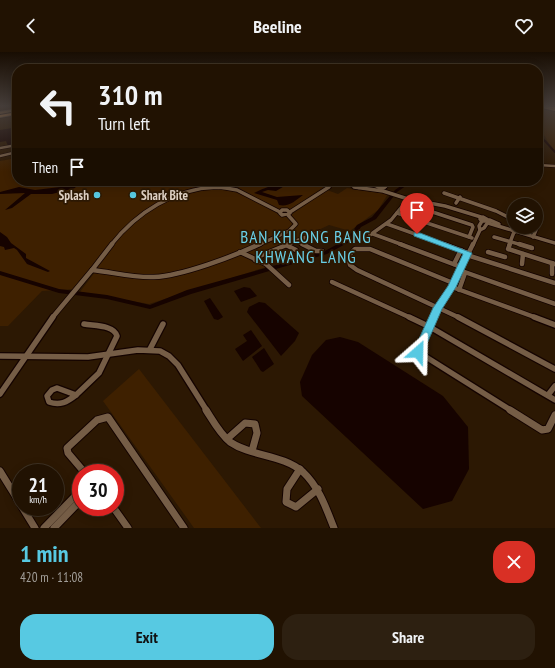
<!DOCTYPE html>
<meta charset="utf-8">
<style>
body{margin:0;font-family:"PT Sans Narrow",sans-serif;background:#2d2011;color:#f1f3f6;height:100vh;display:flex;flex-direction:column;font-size:15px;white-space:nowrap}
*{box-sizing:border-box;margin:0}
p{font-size:13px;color:#a29e99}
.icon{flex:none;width:22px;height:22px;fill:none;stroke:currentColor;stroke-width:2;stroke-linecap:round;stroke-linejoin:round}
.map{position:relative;height:476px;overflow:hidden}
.details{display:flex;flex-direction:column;background:#211202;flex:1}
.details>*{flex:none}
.guide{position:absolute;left:12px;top:12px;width:531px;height:122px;border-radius:16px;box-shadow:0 2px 10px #0003,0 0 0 1px #3e3224;background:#211202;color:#f1f3f6;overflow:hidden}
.tools{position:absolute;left:507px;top:146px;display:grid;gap:8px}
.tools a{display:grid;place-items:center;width:36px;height:36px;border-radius:50%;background:#211202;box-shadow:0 2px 10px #0003,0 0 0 1px #3e3224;font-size:20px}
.speed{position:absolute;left:12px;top:412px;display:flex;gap:8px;font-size:20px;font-weight:700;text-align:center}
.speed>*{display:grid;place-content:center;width:52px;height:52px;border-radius:50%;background:#211202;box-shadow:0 2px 10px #0003,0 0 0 1px #3e3224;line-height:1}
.speed small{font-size:10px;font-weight:400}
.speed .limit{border:6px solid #d22;background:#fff;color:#111}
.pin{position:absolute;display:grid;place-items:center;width:34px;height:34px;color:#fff;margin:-41px -17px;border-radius:50% 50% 50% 0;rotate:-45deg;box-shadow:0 0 4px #0007}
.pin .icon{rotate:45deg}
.me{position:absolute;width:44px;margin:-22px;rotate:25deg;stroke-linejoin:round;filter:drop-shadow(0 0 3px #0008)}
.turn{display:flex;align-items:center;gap:14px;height:84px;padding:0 20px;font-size:18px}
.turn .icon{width:52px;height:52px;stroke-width:2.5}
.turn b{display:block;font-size:28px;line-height:34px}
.then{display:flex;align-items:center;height:38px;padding:0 20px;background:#0003;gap:8px;font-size:15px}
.round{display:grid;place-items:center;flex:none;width:42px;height:42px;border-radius:16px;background:#2d2011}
.headline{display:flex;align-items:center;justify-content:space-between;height:68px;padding:0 20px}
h1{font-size:24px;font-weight:600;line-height:30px;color:#57c9e2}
.primary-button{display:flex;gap:8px;margin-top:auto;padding:8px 20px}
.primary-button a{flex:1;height:46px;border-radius:16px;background:#57c9e2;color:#111;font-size:16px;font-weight:600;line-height:46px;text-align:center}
.primary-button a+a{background:#2d2011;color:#f1f3f6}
header{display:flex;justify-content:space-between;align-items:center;height:52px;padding:0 20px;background:#211202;font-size:18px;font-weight:600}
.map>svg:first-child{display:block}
</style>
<header><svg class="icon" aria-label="back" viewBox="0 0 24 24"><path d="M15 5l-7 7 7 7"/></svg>Beeline<svg class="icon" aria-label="heart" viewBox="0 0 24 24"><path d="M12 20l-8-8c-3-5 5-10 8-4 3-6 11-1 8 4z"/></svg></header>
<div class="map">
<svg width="555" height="476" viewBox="0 0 555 476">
<rect width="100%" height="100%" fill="#2c1803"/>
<path fill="#381e01" d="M538,55L555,59V98L551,96L545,84L538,80Z"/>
<g fill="#3e2000">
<path d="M17,106V129H224L220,133L236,138L245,129H333L289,158L277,159V162L291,166V163L327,138L338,142L347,136L388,142L378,158L350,179L329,173L255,208L239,200L187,218L158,225L92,218L76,237L42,239L8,274H0V109Z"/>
<path d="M240,202L266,215L149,252L80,240L95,220L161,227Z"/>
<path d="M139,317L261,476H194L103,349Z"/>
</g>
<g fill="#160300">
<path d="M12,76L17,86V92L8,94L6,89L0,90V78Z"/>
<path d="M284,130L288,132L276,139L268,138L262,140L277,145L303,143C295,149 289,155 279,153L277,148L254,141C264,136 273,133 284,130Z"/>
<path d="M77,133L75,136L52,142H31L12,156L5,158L25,141L0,142V140L19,135L35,138Z"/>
<path d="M0,180L7,185L11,191L26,202V206L50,219L48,220L27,212L17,198L14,196L5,198L4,195L0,194Z"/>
<path d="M244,235L250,236L257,244L241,250L234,239Z"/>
<path d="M210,246L223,265L218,268L214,267L204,249Z"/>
<path d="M259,250L265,251L299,281L295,289L281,304L247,260L249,255Z"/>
<path d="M251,278L262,294L243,309L235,297L247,289L243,283Z"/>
<path d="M340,285L358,290L443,344L468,375L469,417L452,449L423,457L302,344L300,330L312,303L326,288Z"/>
<path d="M264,296L274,312L263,320L261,319L252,305Z"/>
</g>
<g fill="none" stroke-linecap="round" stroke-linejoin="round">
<g stroke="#160300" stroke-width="1.5">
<path d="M0,63L12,61L15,54"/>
<path d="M538,81L546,90"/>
</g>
<path stroke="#160300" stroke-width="2" d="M545,89L555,100"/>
<path fill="#160300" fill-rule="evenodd" d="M408,129H413L397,140L376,167L361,175L351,189L327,202L191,242L150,257L107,247L59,241L0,223V219L59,237L107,243L150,253L187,238L323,200L347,187L357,173L372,165L395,138Z"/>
<g stroke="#140300" stroke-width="3">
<g id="minor-far5">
<path d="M0,60L17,57"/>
<path d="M0,65L17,62"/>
<path d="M538,85H541"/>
</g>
</g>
<g stroke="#140300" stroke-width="3.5">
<g id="minor-far4">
<path d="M0,96L17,93"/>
<path d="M0,104L17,100"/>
<path d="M538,113L555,114"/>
<path d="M337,129L359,136"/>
<path d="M365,131L382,136"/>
<path d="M204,136H228"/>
<path d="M327,136L337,129"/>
<path d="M384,136L394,129"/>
</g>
</g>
<g stroke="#140300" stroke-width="5">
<g id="minor-far3">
<path d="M220,135L237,138L280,160"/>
<path d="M354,135L383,139L408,147L445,154L481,165"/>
<path d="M378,135L383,136L385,135"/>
<path d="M444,141L496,159L514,168"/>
<path d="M456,151L460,145"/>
<path d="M282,158H287L290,161L282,163L280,161Z"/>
<path d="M290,160L329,135"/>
<path d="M397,161L472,186"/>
<path d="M483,165L490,169H482L480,167Z"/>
<path d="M490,168L499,172"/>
<path d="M488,171L555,191"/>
<path d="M387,172L446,193"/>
<path d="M480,178L484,176L488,170"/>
<path d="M513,179L515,180L519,175"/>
<path d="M373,182L403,193"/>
<path d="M494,185L522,193"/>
<path d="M533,185L536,178"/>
<path d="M368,187L370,183L391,168L405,151L472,173L473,175L469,185"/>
<path d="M296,189L304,193"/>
<path d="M111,193C137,160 174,137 216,135"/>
<path d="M258,193L289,179L296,172L288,163"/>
<path d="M286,193L319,180"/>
<path d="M473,193L480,178L479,174L482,169"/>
<path d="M509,193L514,180"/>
</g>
</g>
<g stroke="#140300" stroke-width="6">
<g id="minor-far2">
<path d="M112,192L92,218C112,220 133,226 154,225C182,224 234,204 260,192"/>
<path d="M302,192L316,199H322"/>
<path d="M400,192L461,215"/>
<path d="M444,192L468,201"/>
<path d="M510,192L508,197L555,212"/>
<path d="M519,192L532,196"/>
<path d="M286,193L296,198"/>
<path d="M240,200L266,212L289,233"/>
<path d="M488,200L505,205"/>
<path d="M467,203L555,231"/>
<path d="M255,208L262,203L289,192"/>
<path d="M552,211V222"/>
<path d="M454,212L461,198"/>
<path d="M522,212L523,202"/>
<path d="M459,218L555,252"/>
<path d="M332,230L411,266"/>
<path d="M453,231L370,197H355L348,204L350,213L357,218L460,266"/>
<path d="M452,235L537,266"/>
<path d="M459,238L465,221"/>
<path d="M52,266L92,218"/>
<path d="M433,266L452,235L473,192"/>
</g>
</g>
<g stroke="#140300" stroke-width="8">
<g id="minor-far1">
<path d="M409,265L430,275L555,348"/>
<path d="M434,265L418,300L512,359"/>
<path d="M458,265L555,317"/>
<path d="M534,265L555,273"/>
<path d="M150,297L163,272"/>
<path d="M0,304L88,305L138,298L160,299L169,304L178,313L207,359"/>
<path d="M57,336L76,343C67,350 60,354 49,350L47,344L52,338Z"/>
<path d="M0,342L53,265"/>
<path d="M76,343L99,321L117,284C114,273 94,274 84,272"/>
<path d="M548,343L555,334"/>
</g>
</g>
<g stroke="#140300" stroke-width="9">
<g id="minor">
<path d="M206,358C213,369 220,382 230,390C252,405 282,402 303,420C319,435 326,456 334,476"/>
<path d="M510,358L542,378L548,377L555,363"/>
<path d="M227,387L245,371L255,372L257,381L252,399"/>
<path d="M300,417L287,437L286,450L296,455L318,437"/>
<path d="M0,419L21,453"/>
<path d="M85,421L68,401L67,396L97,368L108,365L184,476"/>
<path d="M22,455L35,476"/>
<path d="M113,455L128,476"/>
<path d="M44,476L81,438"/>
<path d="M54,476L81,448"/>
</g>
</g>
<g stroke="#140300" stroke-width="2">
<g id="major">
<path d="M538,54L555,57V59L538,55Z"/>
<path d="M17,57V59L0,62V60Z"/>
</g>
</g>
<g stroke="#140300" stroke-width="2">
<g id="highway">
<path d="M543,54L555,55V57L543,55Z"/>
<path d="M17,60V62L0,65V63Z"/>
</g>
</g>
<use href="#minor-far5" stroke="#755d46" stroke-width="2"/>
<use href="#minor-far4" stroke="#755d46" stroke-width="2.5"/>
<use href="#minor-far3" stroke="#755d46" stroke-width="3.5"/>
<use href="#minor-far2" stroke="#755d46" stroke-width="4.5"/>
<use href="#minor-far1" stroke="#755d46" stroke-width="5.5"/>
<use href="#minor" stroke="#755d46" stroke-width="7"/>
<use href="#major" fill="#b3804b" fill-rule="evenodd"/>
<use href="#highway" fill="#dd974f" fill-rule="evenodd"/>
</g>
<linearGradient id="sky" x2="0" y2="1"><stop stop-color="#180d02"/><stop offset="0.45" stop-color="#453d39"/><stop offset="1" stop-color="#453d39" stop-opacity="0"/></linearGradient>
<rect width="555" height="120" fill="url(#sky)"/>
<path fill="#57c9e2" stroke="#398393" d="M414,181H420L472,201L456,235L442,257L422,303H415L413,300L433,256L448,234L463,202L414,184Z"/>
<g fill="#57c9e2" stroke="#2c1803" stroke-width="1.5">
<circle cx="97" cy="143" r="4"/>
<circle cx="133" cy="143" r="4"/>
</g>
<g text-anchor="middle" stroke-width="3.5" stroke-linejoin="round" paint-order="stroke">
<g font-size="13" font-weight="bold" fill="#dfd1c4" stroke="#2c1803" text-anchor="end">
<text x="89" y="148">Splash</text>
<text x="141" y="148" text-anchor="start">Shark Bite</text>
</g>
<g font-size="17" letter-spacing="1" fill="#69cfe6" stroke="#2c1803">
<text x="306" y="191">BAN KHLONG BANG<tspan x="306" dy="20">KHWANG LANG</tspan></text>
</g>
</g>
</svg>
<div class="tools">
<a><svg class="icon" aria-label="layers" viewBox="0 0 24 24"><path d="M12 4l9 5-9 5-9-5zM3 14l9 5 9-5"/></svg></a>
</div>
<div class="speed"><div>21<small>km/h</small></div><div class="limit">30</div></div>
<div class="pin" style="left:417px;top:182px;background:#d93025"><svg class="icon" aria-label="arrive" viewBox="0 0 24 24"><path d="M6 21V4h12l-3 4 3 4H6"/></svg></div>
<svg class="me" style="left:418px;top:300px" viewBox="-20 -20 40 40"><path d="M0-17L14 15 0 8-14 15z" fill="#57c9e2" stroke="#fff" stroke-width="4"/></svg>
<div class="guide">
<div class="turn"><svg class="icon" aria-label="left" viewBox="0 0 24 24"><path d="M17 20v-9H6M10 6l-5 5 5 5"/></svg><div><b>310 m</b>Turn left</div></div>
<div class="then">Then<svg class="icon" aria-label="arrive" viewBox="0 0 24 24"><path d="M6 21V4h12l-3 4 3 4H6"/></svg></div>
</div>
</div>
<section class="details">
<div class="headline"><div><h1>1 min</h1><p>420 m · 11:08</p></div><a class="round" style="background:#d93025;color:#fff"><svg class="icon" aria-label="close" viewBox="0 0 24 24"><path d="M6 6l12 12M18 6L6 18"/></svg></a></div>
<div class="primary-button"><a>Exit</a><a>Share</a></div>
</section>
